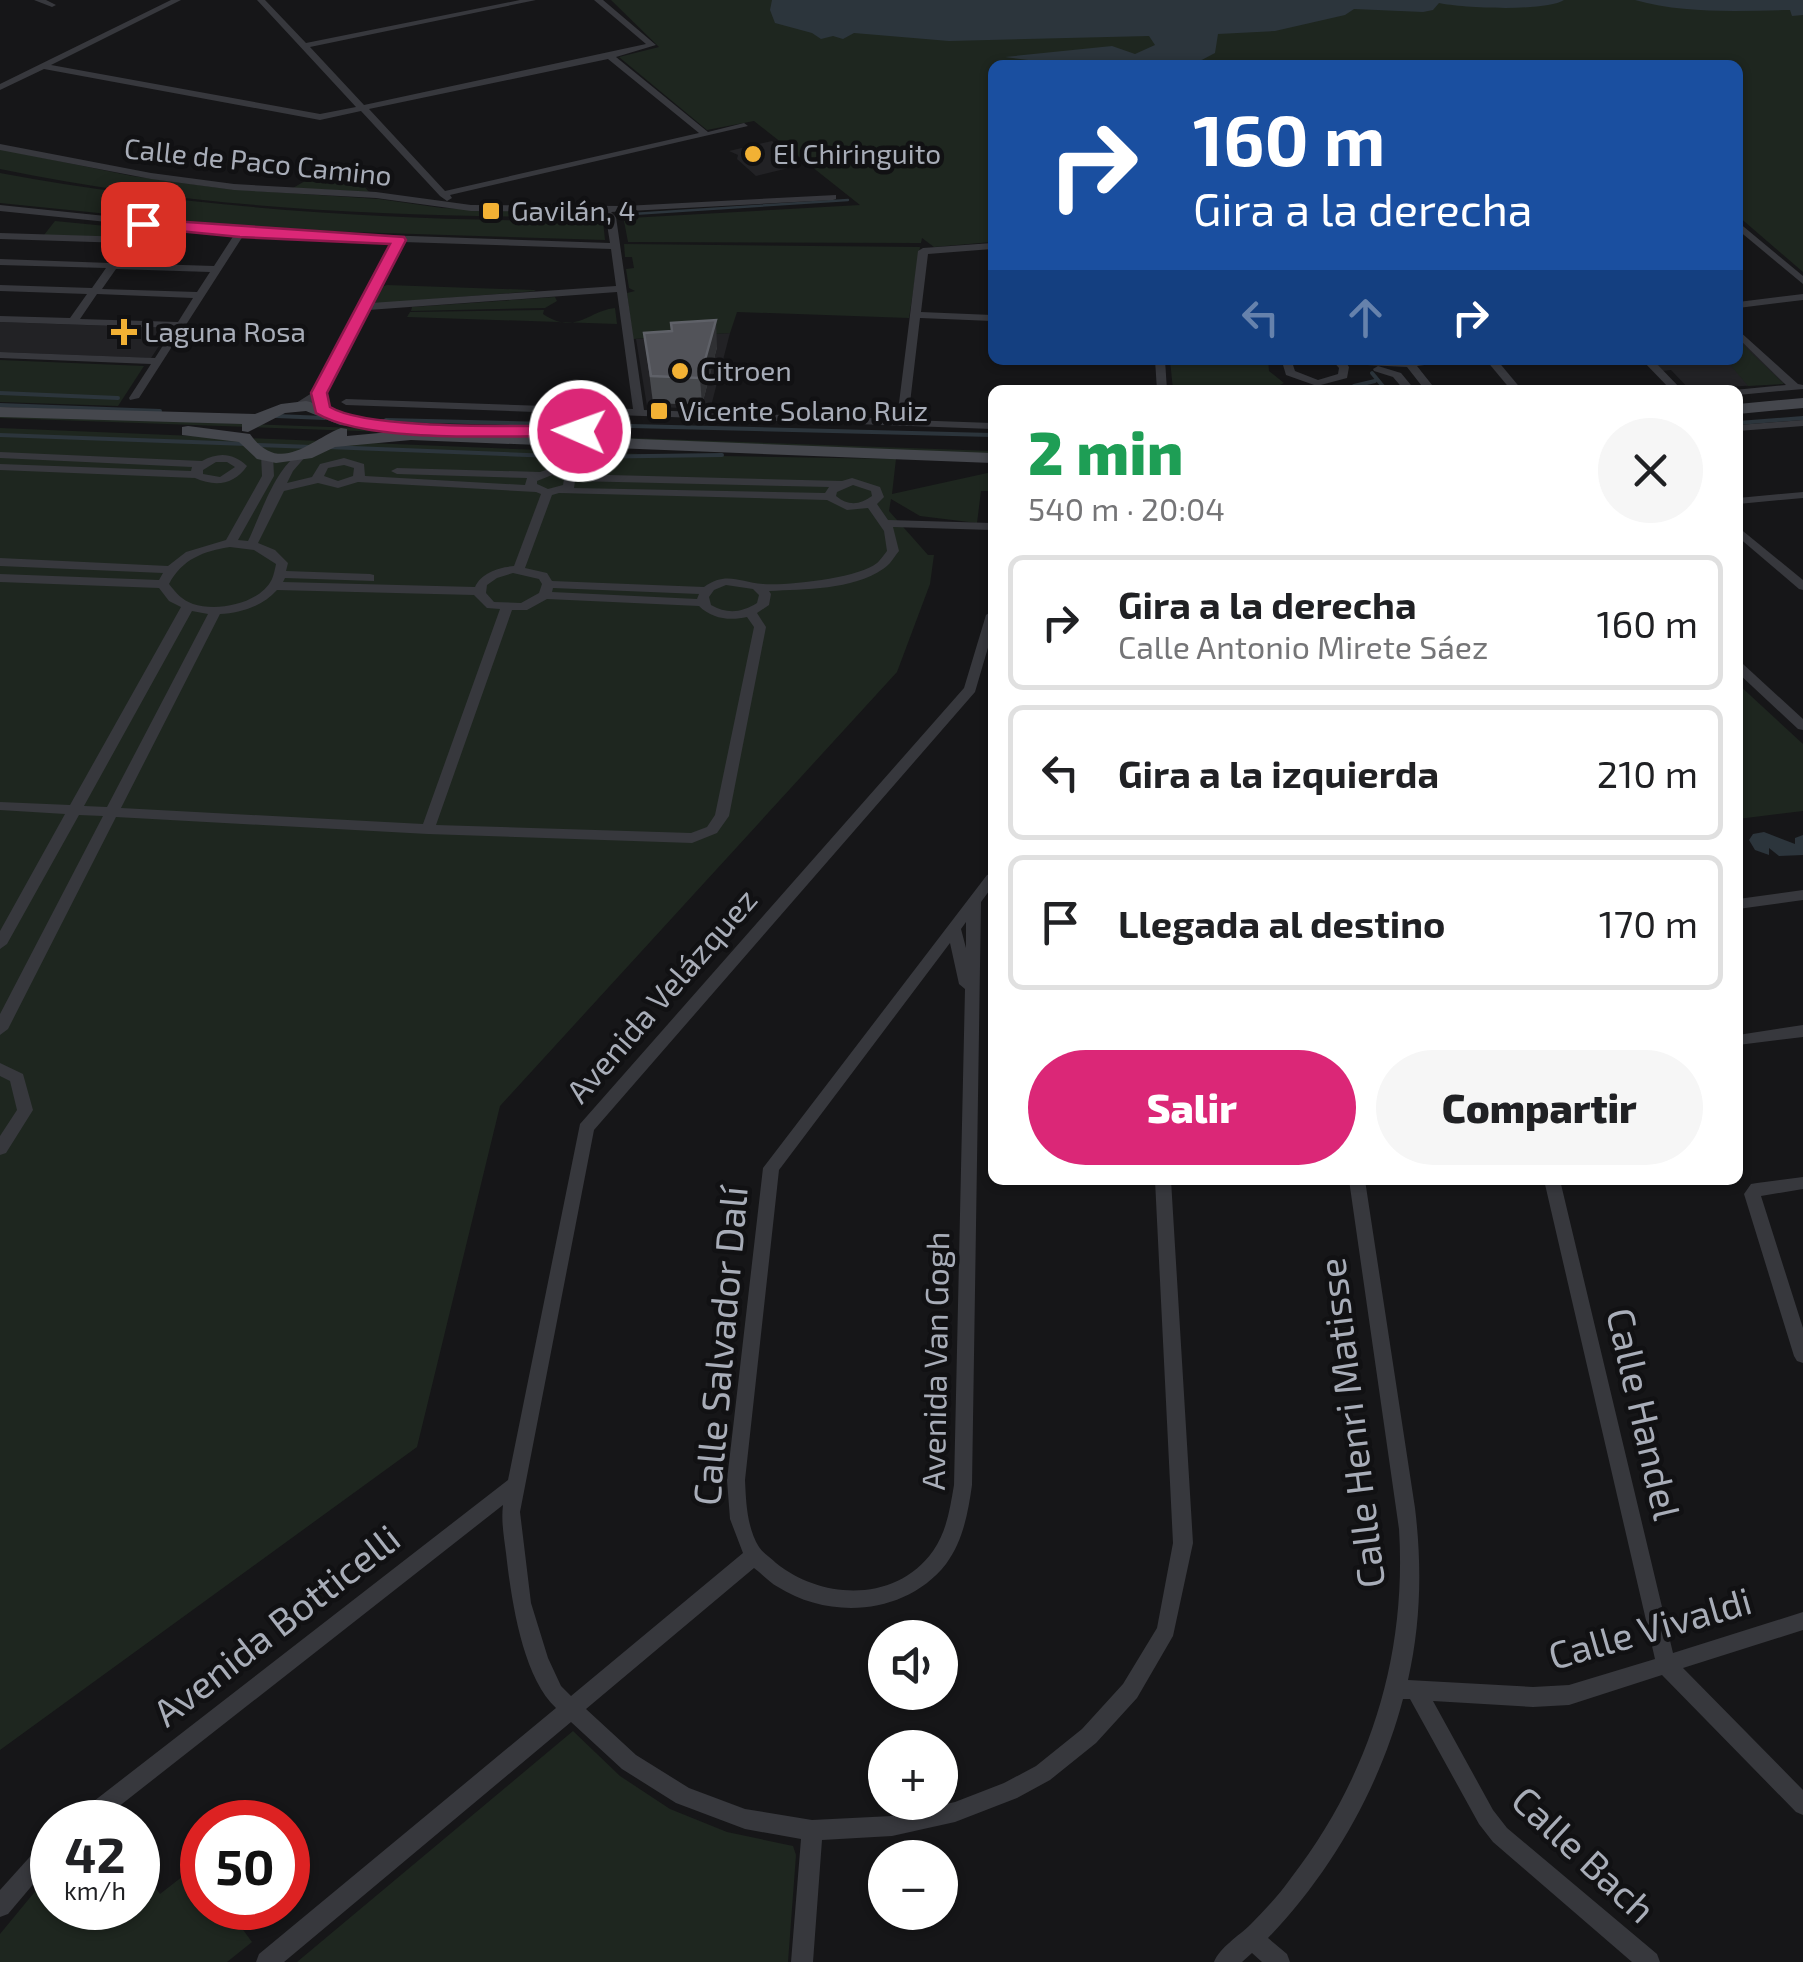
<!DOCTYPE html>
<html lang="es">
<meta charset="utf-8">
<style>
body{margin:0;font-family:"Exo 2",sans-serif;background:#f6f6f6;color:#202124;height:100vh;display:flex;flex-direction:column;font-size:38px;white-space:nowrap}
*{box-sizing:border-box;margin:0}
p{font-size:32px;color:#757577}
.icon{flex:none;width:55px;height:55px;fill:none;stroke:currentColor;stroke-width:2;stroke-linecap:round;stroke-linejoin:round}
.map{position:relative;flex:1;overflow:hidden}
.sheet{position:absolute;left:988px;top:385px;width:755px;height:800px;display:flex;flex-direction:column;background:#fff;border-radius:15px;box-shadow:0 2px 8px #0004}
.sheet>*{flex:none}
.guide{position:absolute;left:988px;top:60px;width:755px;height:305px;border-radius:15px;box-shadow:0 2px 8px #0004;background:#1a4fa0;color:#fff;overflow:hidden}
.buttons{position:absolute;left:868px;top:1620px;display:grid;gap:20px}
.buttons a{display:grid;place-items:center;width:90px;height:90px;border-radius:50%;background:#fff;box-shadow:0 2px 8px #0004;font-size:50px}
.speed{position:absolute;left:30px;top:1800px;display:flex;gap:20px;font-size:50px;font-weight:700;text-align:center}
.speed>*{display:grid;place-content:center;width:130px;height:130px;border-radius:50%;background:#fff;box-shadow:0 2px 8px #0004;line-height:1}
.speed small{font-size:25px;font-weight:400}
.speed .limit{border:15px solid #d22;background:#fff;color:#111}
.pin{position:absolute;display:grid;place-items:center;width:85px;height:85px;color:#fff;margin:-42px;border-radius:20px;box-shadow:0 5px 15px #0006}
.me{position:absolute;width:110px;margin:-55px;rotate:272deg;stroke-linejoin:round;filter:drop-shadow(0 0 8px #0008)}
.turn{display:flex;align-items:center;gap:35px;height:210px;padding:0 40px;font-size:45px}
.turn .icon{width:130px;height:130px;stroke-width:2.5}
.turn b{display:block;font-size:70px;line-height:85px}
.lanes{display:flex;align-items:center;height:95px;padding:0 40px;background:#0003;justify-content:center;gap:50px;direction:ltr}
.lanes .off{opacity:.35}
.round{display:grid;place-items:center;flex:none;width:105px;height:105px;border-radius:52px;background:#f6f6f6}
.overview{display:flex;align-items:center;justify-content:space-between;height:170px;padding:0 40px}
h1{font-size:60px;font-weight:800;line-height:75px;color:#1e9e55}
.primary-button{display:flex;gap:20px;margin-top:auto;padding:20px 40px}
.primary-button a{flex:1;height:115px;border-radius:60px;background:#db2777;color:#fff;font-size:40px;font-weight:800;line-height:115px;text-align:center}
.primary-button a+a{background:#f6f6f6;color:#202124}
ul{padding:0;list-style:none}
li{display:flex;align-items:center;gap:30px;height:135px;margin:0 20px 15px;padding:0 20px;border:5px solid #e0e0e0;border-radius:15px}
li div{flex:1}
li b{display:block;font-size:38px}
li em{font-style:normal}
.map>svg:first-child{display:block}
</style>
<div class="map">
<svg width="1803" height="1962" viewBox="0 0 1803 1962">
<rect width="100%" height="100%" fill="#161618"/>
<g fill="#222225">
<path d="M772,141L801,165L756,176L737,159L738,155L729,151Z"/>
<path d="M0,322L171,328L151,358L0,352Z"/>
<path d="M730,333L710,410L647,406L636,339Z"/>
<path d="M1738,338L1785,383L1690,390L1671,370L1662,371L1651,360H1738Z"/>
</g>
<g fill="#1e261f">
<path d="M611,0H1803V272L1738,216V65H992V242L934,247L922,238L921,243L628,242L624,221L629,218L860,205L754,121L707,130L619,57L659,47Z"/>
<path d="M0,149L132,176L228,189L379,199L442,208L593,213L602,217C401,217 197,210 0,169Z"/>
<path d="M334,164L347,166L369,192L293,188Z"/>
<path d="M0,173C199,210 401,221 603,221L605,240L256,229L0,203Z"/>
<path d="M55,221L137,229L130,238L44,235Z"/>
<path d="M624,244L920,247L909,318L737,312L730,333L633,339L627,293L635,291L629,288L626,269L634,268L632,257H625Z"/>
<path d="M387,285L534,290L536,291L372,304L378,288Z"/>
<path d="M555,297L557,301L545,308L411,311L412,307Z"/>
<path d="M615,308L617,324L407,317L410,312L544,310L543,314C575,336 590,310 615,308Z"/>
<path d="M1738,340L1784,384L1748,386L1727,361H1716L1738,360Z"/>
<path d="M0,360L144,366L118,406L0,402Z"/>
<path d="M1170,360H1268L1269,371L1284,383L1270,390H1173Z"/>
<path d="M0,415L992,451V454L0,418Z"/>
<path d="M0,428L665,455L896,459L892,494L992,472V491H981L977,523L920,516L891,499L889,511L928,555H934L930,584L897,672L500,1106L417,1447L0,1750Z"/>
<path d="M1738,684L1803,744V811L1738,819Z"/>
<path d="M573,1731L620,1776L670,1809L727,1832L793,1846L796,1855L788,1962H297Z"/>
<path d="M138,1864L160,1894L196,1866L202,1874V1908H227L252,1942L227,1962H0V1934L52,1871V1908H138Z"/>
</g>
<g fill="#2c353c">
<path d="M772,0H1564C1545,12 1462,8 1439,3L1433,10L1423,12L1354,9L1345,15L1275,31L1218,34L1215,53L1196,63L1173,65L1168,60H1087L1068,65L1005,57L1112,46L1135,54L1155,45L1149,36L949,41L854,33L843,39L833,36L821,39L812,33L775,23L770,10Z"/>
<path d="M1635,0H1803V15L1792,16L1790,10C1739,11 1684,14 1635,0Z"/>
<path d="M1764,832L1795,844V838L1803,835V855L1779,856L1769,848V855L1755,850L1749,840L1753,834Z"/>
</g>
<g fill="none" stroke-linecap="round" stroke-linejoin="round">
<path stroke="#2c353c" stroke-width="2.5" d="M617,215L848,200"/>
<g stroke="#2c353c" stroke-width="4">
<path d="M1372,373L1386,390"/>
<path d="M1354,386L1375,381"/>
<path d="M0,393L118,398"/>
<path d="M0,405L160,411"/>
<path d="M276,416L325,418"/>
<path d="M386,420L992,435"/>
<path d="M1738,423L1803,418"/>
<path d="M0,435L247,444"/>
<path d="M258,445L312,447"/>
<path d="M328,447L577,457L722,455"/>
</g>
<g fill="#37383d" fill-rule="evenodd">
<path d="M34,0H46L56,5L52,7Z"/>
<path d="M171,0H181L51,65L320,114L356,107L257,0H265L306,43L520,0H536L310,47L364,105L646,44L594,0H603L656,45L616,57L708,132L744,123L748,126L450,195L452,198L447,201L440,196L361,111L320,120L44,69L0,90V84ZM608,59L699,133L445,191L369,109Z"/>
<path d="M0,144L151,173L234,184L376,192L471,205L624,206L836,195V199L833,200L611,212L616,217L644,410L897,419L918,251L923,248L992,243V249L928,254L921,312L992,315V321L920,318L908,420L992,423V429L346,405L341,402L346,399L633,409L617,292L368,310L323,395L301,409H293V405L315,391L393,241L243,236L139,398L130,400L129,398L151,364L0,358V352L155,358L174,328L0,322V316L70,318L87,294L0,291V285L92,288L106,268L0,265V259L110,263L125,243L0,239V233L129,237L135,232L140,235L120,263L214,266L234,235L0,211V205L240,230L610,243L606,218L599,212L471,211L376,198L234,190L151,179L0,150ZM403,242L611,249L616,286L371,303ZM116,269L210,272L197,292L102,289ZM97,294L193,298L178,322L80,319Z"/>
<path d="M1738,222L1803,276V284L1738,230Z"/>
<path d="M1803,294V300L1738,308V302Z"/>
<path d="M1738,330L1798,384L1803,385V389L1738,395V390H1734L1786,385L1738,338Z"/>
<path d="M1155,360H1165L1167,390H1157Z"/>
<path d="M1286,360H1297L1293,365L1295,371L1318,380L1338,374L1339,368L1332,360H1444L1439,363L1417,366L1436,390H1425L1407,367L1347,364L1349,367L1347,378L1317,386L1286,375L1283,365Z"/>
<path d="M1486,360H1497L1522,390H1511Z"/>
<path d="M1642,360H1653L1682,390H1671Z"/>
<path d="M1378,366L1401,373L1415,390H1404L1393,377L1374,371L1373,369Z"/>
<path d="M1803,420V426L1738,431V425Z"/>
<path d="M0,452L202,461C219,452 233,453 247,466C234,485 215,487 195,478L0,470V464L191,471L192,467L0,458ZM216,462H227L235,467L220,477L203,474V470Z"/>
<path d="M267,452L273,455L274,476L238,540L248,541C261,514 275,468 300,453L306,456L293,471L287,483L312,477L320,464L344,458L364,464L365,476L525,485L527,478L397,474L391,471L397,468L540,472L552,468L571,474L842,481L852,478L880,487L884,497L877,504L888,520L992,523V530L893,527L899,551C894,557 890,565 883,569C852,590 805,589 769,591L771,594L769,605L757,613L766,627L729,816L717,833L692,843L428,834L116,817L8,1029L0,1035V1014L103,816L79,815L7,944L0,949V931L65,814L0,810V802L70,805L181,607L169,601L159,588L0,582V574L159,580L163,573L0,566V558L168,566L186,552L226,540L262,476L261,455ZM344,465L354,468L353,476L338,481L324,476L328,468ZM552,475L564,479L563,485L548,489L537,484V481ZM575,481L829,487L825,493L574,488ZM358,482L536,492L541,494L514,566C499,567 481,573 475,587L283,582L285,578L374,581V575L370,574L286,571L288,563L275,550L258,543L284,491L318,483L338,488ZM853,485L871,491L872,496C860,505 848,506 836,496L837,492ZM559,493L827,500L847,510L868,508L884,531L887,551C886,552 879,562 877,563C859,578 787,586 763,584C739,582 726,571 704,587L552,581L547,573L525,568L552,495ZM230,547L254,550L276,564C275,569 274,574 272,579C260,604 217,612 193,604C182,600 176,593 169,584C182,559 204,551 230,547ZM513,573L539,579L542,584L539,593L521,603L494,602L486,593L487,585L497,578ZM726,585L753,589L759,595L757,603C741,613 727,614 711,605L709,597L714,590ZM553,588L699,594L697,599L552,592ZM277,590L474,595L487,608L500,609L423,824L121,808L220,614C241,613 263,606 277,590ZM547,599L699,606C712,619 730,621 747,617L754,627L715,815L707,827L691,833L436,825L512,610H527ZM192,611L208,614L107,807L84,806Z"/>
<path d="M1803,492V498L1738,504V498Z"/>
<path d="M1738,527L1803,580V590L1799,589L1738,537Z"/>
<path d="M992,611V634L975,692L594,1130L520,1512L531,1603L548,1658L561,1686L571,1696L743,1553L730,1519L727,1480L763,1168L987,875L992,873V887L981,902L972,1485C968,1513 963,1541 946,1564C906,1615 830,1620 778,1587C769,1582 762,1574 754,1568L586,1709L636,1755L689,1788L745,1809L812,1820L892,1816L955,1802L1004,1783L1036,1766L1082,1729L1123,1684L1157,1628L1173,1543L1155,1180H1171L1193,1543L1173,1636L1137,1698L1096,1743L1050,1780L1017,1798L955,1822L892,1836L822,1840L813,1962H791L801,1839L745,1829L676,1803L622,1769L571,1722L284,1962H256L259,1954L556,1708C522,1677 511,1597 506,1553C504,1537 501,1521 503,1505L99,1822H73L76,1815L508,1480L580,1124L964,688L986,615ZM966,922V948L961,929ZM950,943L959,984L965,989L954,1485C950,1508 947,1531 933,1551C896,1603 822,1600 776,1563C771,1558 763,1553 759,1547C747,1528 746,1502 745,1480L779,1170Z"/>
<path d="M1738,663L1743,664L1803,719V730L1798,729L1738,673Z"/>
<path d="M1803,890V900L1738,909V899Z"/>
<path d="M1803,1025V1037L1738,1045V1035Z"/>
<path d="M0,1063L23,1074L33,1110L6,1153L0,1155V1136L17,1110L10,1081L0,1076Z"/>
<path d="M1803,1177V1189L1761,1196L1803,1328V1363L1797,1361L1794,1356L1744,1194L1751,1184L1757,1183Z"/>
<path d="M1349,1180H1365L1415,1508C1422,1566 1421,1623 1408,1680L1533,1687L1569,1685L1655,1659L1544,1180H1560L1673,1653L1803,1612V1630L1683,1668L1803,1790V1815L1796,1812L1662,1675L1569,1705L1533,1707L1433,1701L1493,1810L1507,1828L1657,1954L1660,1962H1632L1493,1842L1479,1824L1410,1699H1403C1380,1787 1331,1873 1268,1938L1287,1954L1290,1962H1262L1252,1953L1242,1962H1214C1220,1947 1239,1936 1251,1924C1265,1910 1279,1895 1291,1878C1369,1777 1407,1657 1399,1529Z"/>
<path d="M52,1836V1862L8,1914L0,1917V1890L45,1840Z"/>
</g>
<g fill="#45474d" fill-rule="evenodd">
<path d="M1803,398V408L1738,414V404Z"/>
<path d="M306,401C321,404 331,410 344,415C364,423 390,414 407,426L399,431L340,425L306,411L285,413L248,432L242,431V424L0,417V407L255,414L281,404Z"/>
<path d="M188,426L250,434C280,476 310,440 341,428L347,429V436L411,430L992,453V463L411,440L335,447L312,458L276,463L257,459L239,442L182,435V427Z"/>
</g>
</g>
<path fill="#47494d" d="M644,333L717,347L702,405L653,403Z"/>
<path fill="#2f3033" d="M716,320L717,347L702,405L700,378Z"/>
<path fill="#525359" stroke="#5f6168" stroke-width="2.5" d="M716,320L700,378L651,376L644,333L672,331L671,323Z"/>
<path fill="#db2777" stroke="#8e194d" stroke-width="2.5" d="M143,219L404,237L406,240L327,393L330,407C370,431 526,425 580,426L589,431L580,436C514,435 369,445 316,413L311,393L390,244L240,237L138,227V221Z"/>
<g fill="#f2b134" stroke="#111113" stroke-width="4">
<circle cx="753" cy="154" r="10"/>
<rect x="481" y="201" width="20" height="20" rx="5"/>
<path d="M119 317h10v10h10v10h-10v10h-10v-10h-10v-10h10z"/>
<circle cx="680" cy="371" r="10"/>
<rect x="649" y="401" width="20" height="20" rx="5"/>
</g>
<g text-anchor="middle" stroke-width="9" stroke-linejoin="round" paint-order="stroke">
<g font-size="28" fill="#a8adb8" stroke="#111113" text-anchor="start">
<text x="773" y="164">El Chiringuito</text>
<text x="511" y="221">Gavilán, 4</text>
<text x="144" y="342">Laguna Rosa</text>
<text x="700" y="381">Citroen</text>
<text x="679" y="421">Vicente Solano Ruiz</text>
</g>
<g font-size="28" fill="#a8adb8" stroke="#111113">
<text transform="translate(258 162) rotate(6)" y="10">Calle de Paco Camino</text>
</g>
<g font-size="32" fill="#a8adb8" stroke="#111113">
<text transform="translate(662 996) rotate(-49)" y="11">Avenida Velázquez</text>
<text transform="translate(936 1361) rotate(-89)" y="11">Avenida Van Gogh</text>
</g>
<g font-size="38" fill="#a8adb8" stroke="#111113">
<text transform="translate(721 1346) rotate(-85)" y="13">Calle Salvador Dalí</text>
<text transform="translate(1643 1414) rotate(77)" y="13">Calle Handel</text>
<text transform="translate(1352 1423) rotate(-97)" y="13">Calle Henri Matisse</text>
<text transform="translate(277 1626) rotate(-38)" y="13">Avenida Botticelli</text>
<text transform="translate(1650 1629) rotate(-16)" y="13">Calle Vivaldi</text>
<text transform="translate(1583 1855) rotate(43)" y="13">Calle Bach</text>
</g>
</g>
</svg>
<div class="buttons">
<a><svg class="icon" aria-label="sound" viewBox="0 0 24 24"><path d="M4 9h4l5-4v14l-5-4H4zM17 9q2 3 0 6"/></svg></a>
<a>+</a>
<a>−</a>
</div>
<div class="speed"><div>42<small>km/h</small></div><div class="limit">50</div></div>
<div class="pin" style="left:143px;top:224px;background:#d93025"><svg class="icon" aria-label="arrive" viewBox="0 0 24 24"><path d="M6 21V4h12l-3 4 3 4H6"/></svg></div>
<svg class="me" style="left:580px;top:431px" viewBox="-20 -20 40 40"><circle r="17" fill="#db2777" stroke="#fff" stroke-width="3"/><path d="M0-11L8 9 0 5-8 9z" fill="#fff"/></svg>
<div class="guide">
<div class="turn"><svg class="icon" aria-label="right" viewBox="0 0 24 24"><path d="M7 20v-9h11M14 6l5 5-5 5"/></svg><div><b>160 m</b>Gira a la derecha</div></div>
<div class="lanes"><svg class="icon off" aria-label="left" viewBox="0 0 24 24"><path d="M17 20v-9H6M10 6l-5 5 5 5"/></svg><svg class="icon off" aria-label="ahead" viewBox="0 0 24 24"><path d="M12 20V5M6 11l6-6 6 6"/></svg><svg class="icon" aria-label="right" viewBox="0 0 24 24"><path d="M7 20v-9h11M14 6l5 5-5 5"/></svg></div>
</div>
<section class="sheet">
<div class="overview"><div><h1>2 min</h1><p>540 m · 20:04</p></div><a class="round"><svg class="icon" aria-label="close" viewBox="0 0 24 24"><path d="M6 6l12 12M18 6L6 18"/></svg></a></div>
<ul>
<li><svg class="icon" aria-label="right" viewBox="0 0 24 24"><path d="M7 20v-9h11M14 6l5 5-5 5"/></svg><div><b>Gira a la derecha</b><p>Calle Antonio Mirete Sáez</p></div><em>160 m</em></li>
<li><svg class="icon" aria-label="left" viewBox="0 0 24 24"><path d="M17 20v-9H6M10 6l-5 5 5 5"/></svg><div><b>Gira a la izquierda</b></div><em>210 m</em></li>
<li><svg class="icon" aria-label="arrive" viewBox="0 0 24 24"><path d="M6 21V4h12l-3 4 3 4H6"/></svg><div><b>Llegada al destino</b></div><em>170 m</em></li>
</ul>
<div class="primary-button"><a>Salir</a><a>Compartir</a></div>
</section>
</div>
